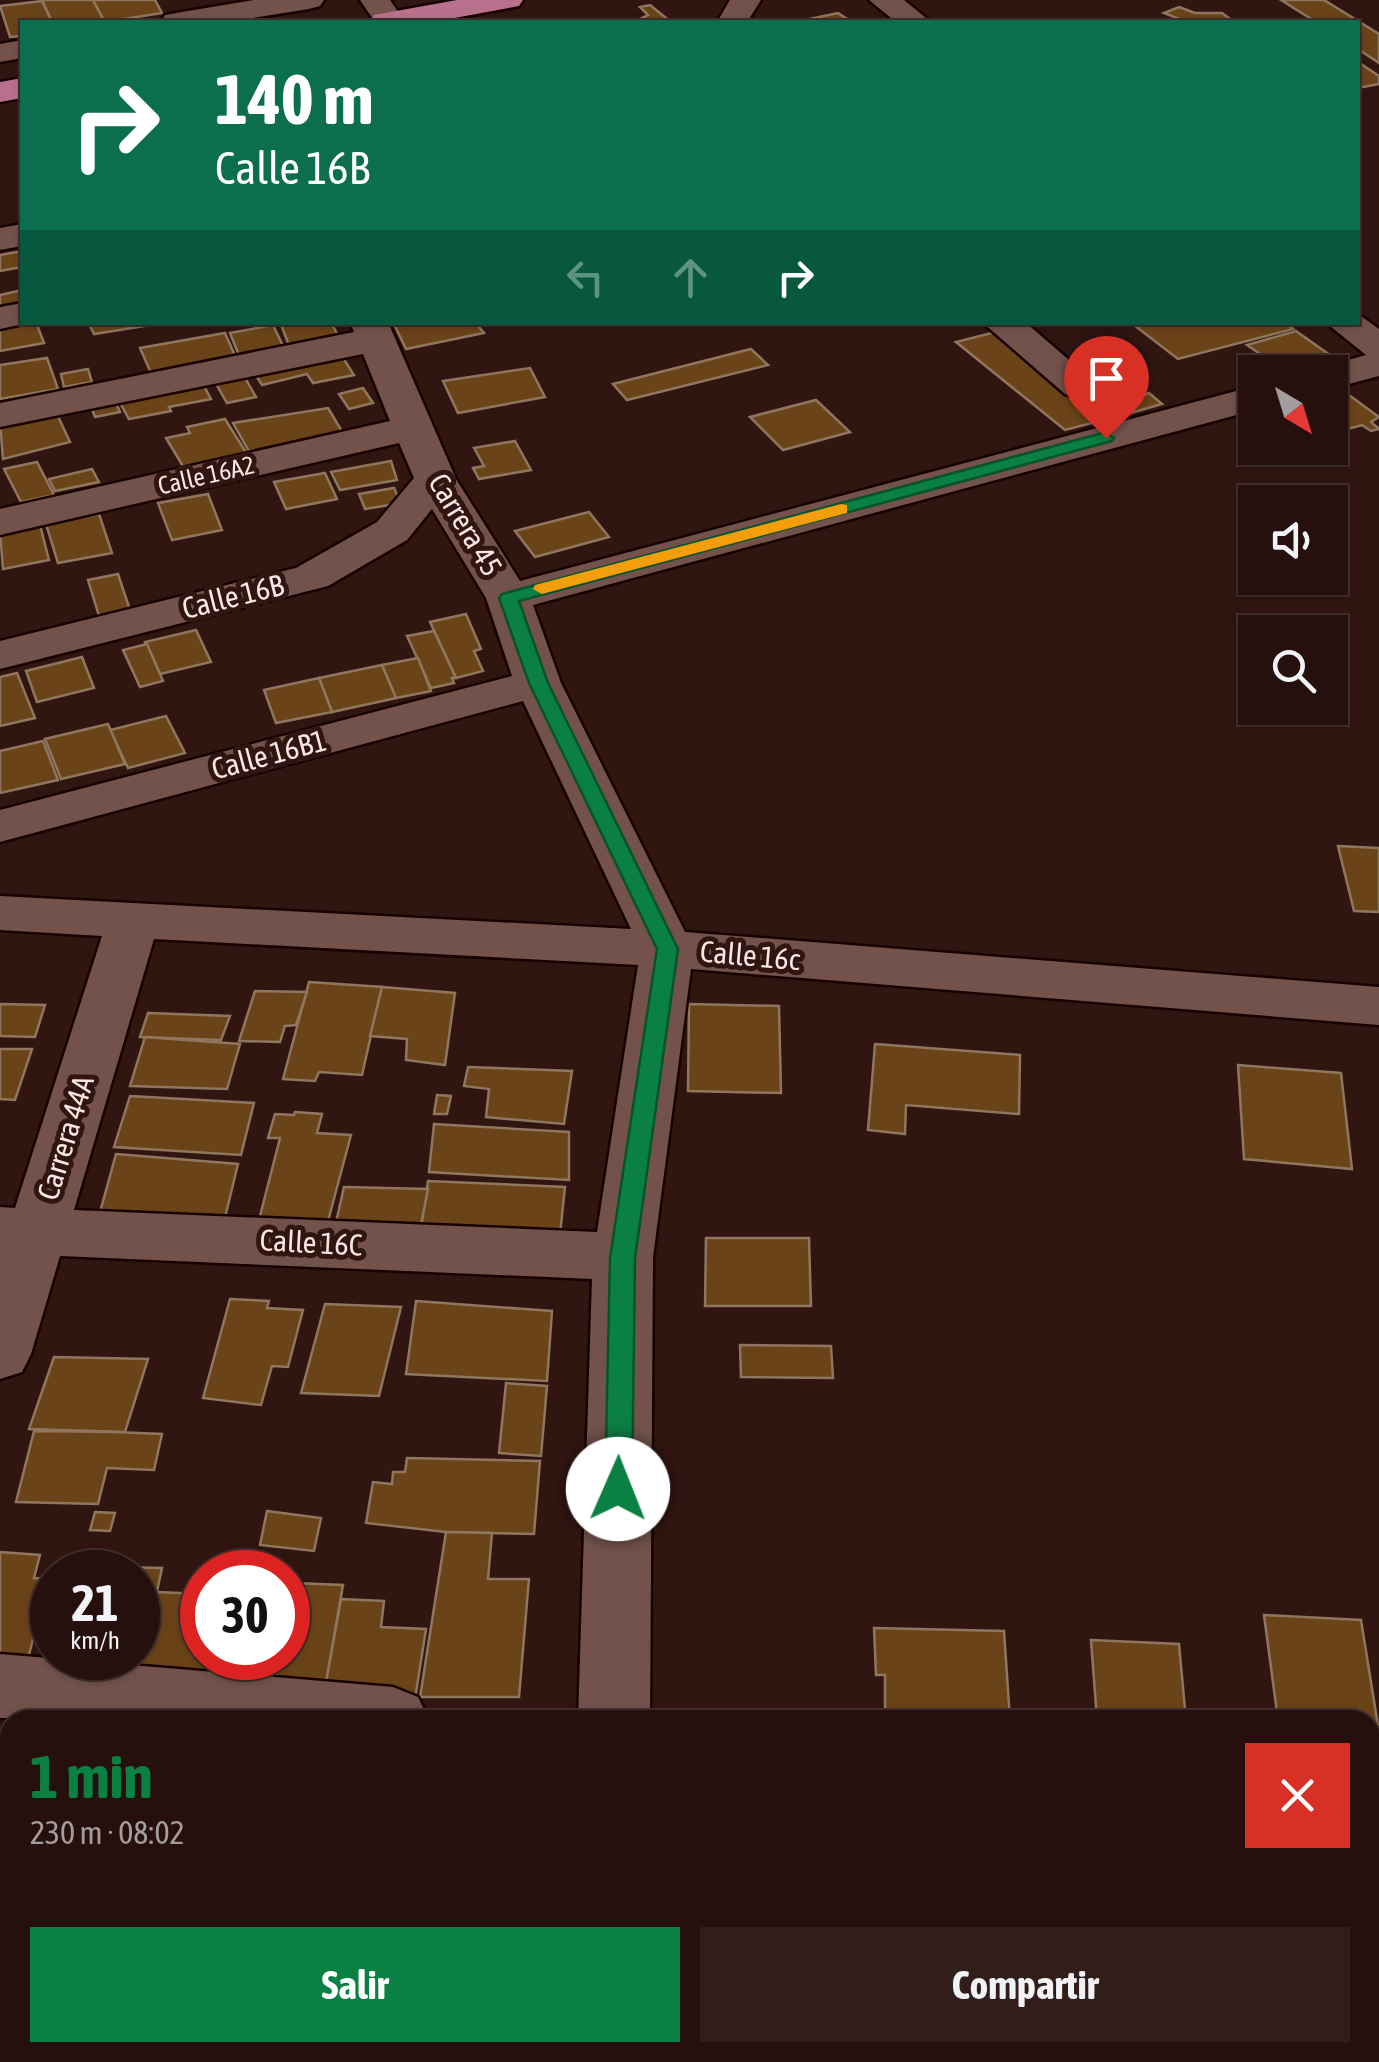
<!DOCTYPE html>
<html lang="es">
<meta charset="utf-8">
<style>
body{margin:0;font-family:"Asap Condensed",sans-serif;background:#311e1b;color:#f1f3f6;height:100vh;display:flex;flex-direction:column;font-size:38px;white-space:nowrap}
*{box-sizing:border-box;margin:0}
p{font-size:32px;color:#a39d9d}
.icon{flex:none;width:55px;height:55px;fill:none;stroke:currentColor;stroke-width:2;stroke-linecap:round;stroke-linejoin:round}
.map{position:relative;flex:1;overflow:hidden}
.side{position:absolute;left:0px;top:1710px;width:1380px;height:352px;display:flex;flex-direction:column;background:#25100d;border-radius:30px 30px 0 0;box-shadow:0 2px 8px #0004,0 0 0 2px #42302e}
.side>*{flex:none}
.banner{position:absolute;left:20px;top:20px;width:1340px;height:305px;border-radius:0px;box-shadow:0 2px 8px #0004,0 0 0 2px #42302e;background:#0b6e4f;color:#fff;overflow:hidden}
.needle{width:65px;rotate:142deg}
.fabs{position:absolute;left:1238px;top:355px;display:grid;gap:20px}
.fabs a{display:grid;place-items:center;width:110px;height:110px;border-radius:0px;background:#25100d;box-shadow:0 2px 8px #0004,0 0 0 2px #42302e;font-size:50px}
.speed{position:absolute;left:30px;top:1550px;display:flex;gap:20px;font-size:50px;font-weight:700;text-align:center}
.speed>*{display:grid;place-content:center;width:130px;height:130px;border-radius:50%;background:#25100d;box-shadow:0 2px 8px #0004,0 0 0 2px #42302e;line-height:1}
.speed small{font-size:25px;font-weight:400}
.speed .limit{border:15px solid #d22;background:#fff;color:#111}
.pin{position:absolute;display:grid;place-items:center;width:85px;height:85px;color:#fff;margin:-102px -42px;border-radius:50% 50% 50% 0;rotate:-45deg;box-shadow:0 0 10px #0007}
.pin .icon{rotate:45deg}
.me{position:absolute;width:110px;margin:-55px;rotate:1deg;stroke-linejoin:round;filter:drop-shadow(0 0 8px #0008)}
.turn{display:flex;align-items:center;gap:35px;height:210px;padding:0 30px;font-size:45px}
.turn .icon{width:130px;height:130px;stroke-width:2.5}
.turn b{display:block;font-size:70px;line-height:85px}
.lanes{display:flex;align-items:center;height:95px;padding:0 30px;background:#0003;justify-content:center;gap:50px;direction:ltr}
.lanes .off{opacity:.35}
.round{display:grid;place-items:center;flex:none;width:105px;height:105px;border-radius:0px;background:#311e1b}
.summary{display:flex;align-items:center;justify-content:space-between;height:170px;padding:0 30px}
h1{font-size:60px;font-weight:700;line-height:75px;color:#0b8043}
.primary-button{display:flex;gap:20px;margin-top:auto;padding:20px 30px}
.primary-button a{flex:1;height:115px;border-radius:0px;background:#0b8043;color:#fff;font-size:40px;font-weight:700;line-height:115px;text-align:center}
.primary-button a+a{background:#311e1b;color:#f1f3f6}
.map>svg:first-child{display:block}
</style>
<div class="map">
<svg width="1379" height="2062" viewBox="0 0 1379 2062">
<rect width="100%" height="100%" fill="#311511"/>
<g fill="#6b4318" stroke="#8f765f" stroke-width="2.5">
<path d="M93,0L105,22H52L42,0Z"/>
<path d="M93,0H155L162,13L105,22Z"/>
<path d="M1281,0H1324L1379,34V63L1358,49V22H1316Z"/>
<path d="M42,1L52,22H22V36L10,37L0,6Z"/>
<path d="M650,5L671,22H641L638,20L648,15L640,7Z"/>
<path d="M1179,7L1195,13H1222L1234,22H1187L1164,13Z"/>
<path d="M838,13L852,22H791H795Z"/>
<path d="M1358,62L1379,76V84L1358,88Z"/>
<path d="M22,251V267L0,271V255Z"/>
<path d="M22,290V307L0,311V295Z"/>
<path d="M36,322L44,343L0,351V328Z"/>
<path d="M88,322H163L164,323L94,334Z"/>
<path d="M280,322H331L340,340L290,348Z"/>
<path d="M393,322H475L484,333L406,349Z"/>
<path d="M1130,322H1284L1293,329L1178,359Z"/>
<path d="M273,325L285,350L240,358L230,333Z"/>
<path d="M1296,331L1330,355L1282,369L1247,345Z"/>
<path d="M995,332L1100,421L1065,430L956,342Z"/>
<path d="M225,333L236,358L151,373L140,348Z"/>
<path d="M751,349L768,365L627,400L613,384Z"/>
<path d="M340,353L354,375L313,383L307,374L262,385L255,374Z"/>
<path d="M47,358L58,389L0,399V365Z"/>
<path d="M530,368L545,397L458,413L443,381Z"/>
<path d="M88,369L92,382L64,387L61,374Z"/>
<path d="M244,376L256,397L227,403L215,382Z"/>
<path d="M203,384L211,399L169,407L171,411L129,419L119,401Z"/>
<path d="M363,388L373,403L349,409L339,394Z"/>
<path d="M1342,390L1379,417L1371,422L1379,429L1371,431L1362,425L1330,434V394Z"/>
<path d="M1149,393L1162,404L1127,414L1114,403Z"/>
<path d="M114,398L120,412L95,417L90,404Z"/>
<path d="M816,400L850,432L783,450L750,417Z"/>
<path d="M328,408L343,433L250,453L233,423Z"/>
<path d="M56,412L70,442L3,459L0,423Z"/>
<path d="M225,419L247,454L184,468L166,438L190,433L187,427Z"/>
<path d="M515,441L531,470L479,479L473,468L484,466L474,448Z"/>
<path d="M391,461L397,480L340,490L331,472Z"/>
<path d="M37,462L54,495L21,502L4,469Z"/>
<path d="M92,469L99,482L55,491L49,479Z"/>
<path d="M325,473L337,499L286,509L274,482Z"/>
<path d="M394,488L401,503L365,509L359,494Z"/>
<path d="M208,494L222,530L172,540L158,503Z"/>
<path d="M589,512L609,537L535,557L515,531Z"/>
<path d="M99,514L112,553L58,563L46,524Z"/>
<path d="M40,525L49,560L3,569L0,532Z"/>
<path d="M118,574L130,610L99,616L88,580Z"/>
<path d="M466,614L481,649L474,651L483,671L456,678L430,622Z"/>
<path d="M196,630L211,662L160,674L145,642Z"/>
<path d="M434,631L456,678H452L454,683L431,688L407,636Z"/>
<path d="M147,644L163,681L140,687L123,650Z"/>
<path d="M82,657L94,688L37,702L26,671Z"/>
<path d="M418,658L431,691L396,698L382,665Z"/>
<path d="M382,665L396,698L332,712L319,678Z"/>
<path d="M17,673L35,718L0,726V677Z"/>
<path d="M319,678L332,712L276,723L264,690Z"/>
<path d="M166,716L185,753L128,768L110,730Z"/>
<path d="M108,724L125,764L61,779L45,739Z"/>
<path d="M43,741L58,780L0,793V751Z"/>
<path d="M1338,846L1379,848V912L1354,911Z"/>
<path d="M309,982L382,987L362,1075L319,1072L315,1081L283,1079Z"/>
<path d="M382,987L455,993L445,1065L406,1060L407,1039L370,1036Z"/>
<path d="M255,991L307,992L296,1025L285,1026L280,1042L239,1041Z"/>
<path d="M0,1004L45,1005L35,1037L0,1036Z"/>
<path d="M689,1004L779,1006L781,1093L688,1091Z"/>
<path d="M148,1013L230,1016L221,1040L140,1037Z"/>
<path d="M145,1037L240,1044L227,1089L130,1086Z"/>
<path d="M875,1044L1020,1055L1019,1114L906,1105L905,1134L868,1130Z"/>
<path d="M0,1049H32L15,1100L0,1099Z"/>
<path d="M1238,1065L1341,1073L1352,1169L1244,1159Z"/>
<path d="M468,1067L572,1071L564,1124L486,1117L489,1089L464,1086Z"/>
<path d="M437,1095L451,1096L447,1114H434Z"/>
<path d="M130,1096L254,1103L241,1155L114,1147Z"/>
<path d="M295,1112L322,1114L317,1133L351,1135L327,1225L259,1220L280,1138H268L275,1114L294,1115Z"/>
<path d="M434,1124L569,1132V1180L429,1172Z"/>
<path d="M116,1154L238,1164L223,1226L99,1216Z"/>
<path d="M428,1181L565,1187L559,1244L420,1234Z"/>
<path d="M344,1187L428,1189L420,1230L335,1227Z"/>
<path d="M706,1238H809L811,1306H705Z"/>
<path d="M230,1299L269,1301L267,1308L303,1310L288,1367L272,1366L261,1405L203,1398Z"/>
<path d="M416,1301L552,1311L547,1381L406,1374Z"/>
<path d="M325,1304L401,1307L379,1396L301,1393Z"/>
<path d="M740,1345L831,1346L833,1378L741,1377Z"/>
<path d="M54,1357L148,1359L125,1432L29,1429Z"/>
<path d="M506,1383L547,1386L541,1456L499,1453Z"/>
<path d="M34,1431L115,1432L162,1434L154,1470L107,1468L98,1504L16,1502Z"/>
<path d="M407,1458L540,1461L534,1534L446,1532L366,1523L373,1482L392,1484L393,1472H405Z"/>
<path d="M267,1511L321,1518L314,1551L260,1545Z"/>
<path d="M95,1512L115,1513L110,1531L90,1530Z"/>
<path d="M446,1532L492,1533L488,1579H529L519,1697H420Z"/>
<path d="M0,1552L40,1555L34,1578L48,1579L26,1667L0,1665Z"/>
<path d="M72,1566L162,1568L142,1662L48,1659L52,1641V1658H138V1572H70Z"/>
<path d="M294,1583L343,1585L324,1694L274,1691L279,1658H288V1599H291Z"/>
<path d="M157,1592L202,1594V1658H237L231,1689L137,1682Z"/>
<path d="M341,1599L384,1601L381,1627L426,1629L415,1699L324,1694Z"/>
<path d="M1264,1615L1361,1620L1379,1732V1757H1370V1720H1278Z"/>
<path d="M874,1628L1004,1631L1010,1720L885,1716V1675H876Z"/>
<path d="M1091,1640L1179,1644L1186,1720H1097Z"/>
<rect x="0" y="1817" width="10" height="176"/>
<path d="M998,2052H1104L1105,2062H998Z"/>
</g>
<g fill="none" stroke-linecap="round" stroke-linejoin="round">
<g stroke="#170201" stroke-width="5">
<g id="minor">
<path d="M254,0H324L320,6L309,9L228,22H161L165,15L176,13Z"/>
<path d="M360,0H390L405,22H375Z"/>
<path d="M730,0H761L747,22H717Z"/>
<path d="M869,0H904L931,22H896Z"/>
<path d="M22,40V58L0,62V44Z"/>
<path d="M22,224V246L0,250V228Z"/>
<path d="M22,303V322H33L0,329V307Z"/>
<path d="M1358,314L1379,329V376L1330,389V372H1313L1316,369L1366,355L1325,322H1358Z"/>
<path d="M350,322H388L456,479L520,581L1255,386V410L533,605L561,683L685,932L1379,987V1025L691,969L653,1257L650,1720H578L592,1279L60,1256L31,1354L22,1372L0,1379V1207L15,1208L102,936L0,930V896L631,929L523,701L0,842V810L512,676L486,598L432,509L407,540L328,586L0,669V641L296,568L377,522L414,478L399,443L0,535V509L390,421L363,354L0,427V403L354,332ZM154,939L638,965L597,1232L74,1210Z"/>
<path d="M982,322H1025L1099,386L1093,394L1079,398L1065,394Z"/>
<path d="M0,1654L393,1687L418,1697L429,1720L0,1718Z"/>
<path d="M1370,1772L1379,1773V1843L1370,1842Z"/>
<path d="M555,2052H635L634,2062H554Z"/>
</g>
</g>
<g stroke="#170201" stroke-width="5">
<g id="highway">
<path d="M457,0H523L519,6L433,22H370L374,15Z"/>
<path d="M22,78V98L0,102V82Z"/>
</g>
</g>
<use href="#minor" fill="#73524c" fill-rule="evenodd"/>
<use href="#highway" fill="#b8718d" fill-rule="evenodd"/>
</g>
<path fill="#0b8043" stroke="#07532c" stroke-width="2.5" d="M1106,432L1114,438L1112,441L519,601L548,683L678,949L635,1258L632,1489L628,1497L618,1500L609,1497L605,1489L610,1258L657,949L529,683L499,598L502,594Z"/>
<path fill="#f59e0b" d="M841,504L847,505V513L542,594L533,589L535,585Z"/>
<g text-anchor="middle" stroke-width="10" stroke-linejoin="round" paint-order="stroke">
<g font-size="25" fill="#fbe6e3" stroke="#311511">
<text transform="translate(206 475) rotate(-13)" y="9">Calle 16A2</text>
</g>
<g font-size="30" fill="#fbe6e3" stroke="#311511">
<text transform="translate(465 525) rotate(59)" y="10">Carrera 45</text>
<text transform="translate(233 597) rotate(-14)" y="10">Calle 16B</text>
<text transform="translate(269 755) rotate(-15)" y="10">Calle 16B1</text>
<text transform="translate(750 956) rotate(5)" y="10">Calle 16c</text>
<text transform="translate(66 1138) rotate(-73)" y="10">Carrera 44A</text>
<text transform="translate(311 1243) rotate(3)" y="10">Calle 16C</text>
</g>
</g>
</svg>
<div class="fabs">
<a><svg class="needle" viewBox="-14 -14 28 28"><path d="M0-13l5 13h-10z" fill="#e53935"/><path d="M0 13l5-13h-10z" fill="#a39d9d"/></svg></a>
<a><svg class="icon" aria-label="sound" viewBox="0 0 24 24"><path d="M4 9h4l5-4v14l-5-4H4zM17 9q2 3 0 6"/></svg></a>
<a><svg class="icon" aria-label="search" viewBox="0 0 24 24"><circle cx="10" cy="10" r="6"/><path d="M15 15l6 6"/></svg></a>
</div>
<div class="speed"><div>21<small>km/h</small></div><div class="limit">30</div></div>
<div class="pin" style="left:1106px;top:438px;background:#d93025"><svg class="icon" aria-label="arrive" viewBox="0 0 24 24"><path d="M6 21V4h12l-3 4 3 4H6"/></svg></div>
<svg class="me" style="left:618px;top:1489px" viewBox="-20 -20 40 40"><circle r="19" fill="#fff"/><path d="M0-13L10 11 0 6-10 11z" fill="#0b8043"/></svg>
<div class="banner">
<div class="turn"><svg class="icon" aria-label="right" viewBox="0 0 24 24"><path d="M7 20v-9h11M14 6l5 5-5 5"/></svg><div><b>140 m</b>Calle 16B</div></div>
<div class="lanes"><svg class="icon off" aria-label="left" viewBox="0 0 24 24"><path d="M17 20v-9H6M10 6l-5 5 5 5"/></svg><svg class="icon off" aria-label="ahead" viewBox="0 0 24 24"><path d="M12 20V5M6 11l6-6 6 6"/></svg><svg class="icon" aria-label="right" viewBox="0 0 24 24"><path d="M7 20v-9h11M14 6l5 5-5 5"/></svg></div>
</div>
<section class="side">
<div class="summary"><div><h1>1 min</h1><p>230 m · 08:02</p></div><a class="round" style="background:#d93025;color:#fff"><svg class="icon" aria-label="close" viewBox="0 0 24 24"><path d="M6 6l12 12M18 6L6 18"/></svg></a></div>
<div class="primary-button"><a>Salir</a><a>Compartir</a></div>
</section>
</div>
